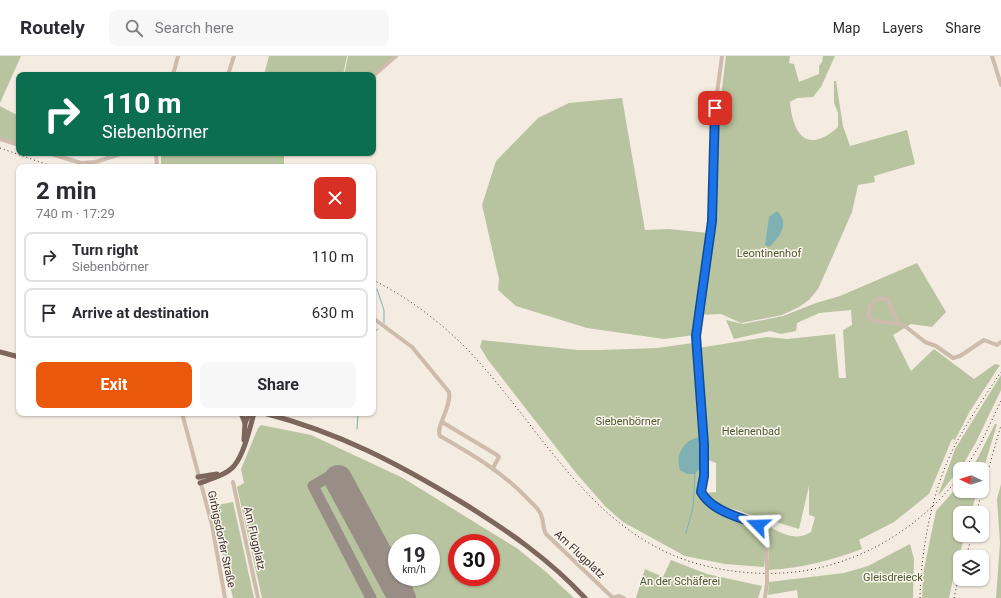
<!DOCTYPE html>
<meta charset="utf-8">
<style>
body{margin:0;font-family:Roboto,sans-serif;background:#f7f7f7;color:#2b2b33;height:100vh;display:flex;flex-direction:column;font-size:15px;white-space:nowrap}
*{box-sizing:border-box;margin:0}
p{font-size:13px;color:#7c7c81}
.icon{flex:none;width:22px;height:22px;fill:none;stroke:currentColor;stroke-width:2;stroke-linecap:round;stroke-linejoin:round}
.map{position:relative;flex:1;overflow:hidden}
.details{position:absolute;left:16px;top:108px;width:360px;height:252px;display:flex;flex-direction:column;background:#fff;border-radius:8px;box-shadow:0 1px 3px #0004}
.details>*{flex:none}
.guide{position:absolute;left:16px;top:16px;width:360px;height:84px;border-radius:8px;box-shadow:0 1px 3px #0004;background:#0b6e4f;color:#fff;overflow:hidden}
.needle{width:26px;rotate:274deg}
.fabs{position:absolute;left:953px;top:406px;display:grid;gap:8px}
.fabs a{display:grid;place-items:center;width:36px;height:36px;border-radius:8px;background:#fff;box-shadow:0 1px 3px #0004;font-size:20px}
.speed{position:absolute;left:388px;top:478px;display:flex;gap:8px;font-size:20px;font-weight:700;text-align:center}
.speed>*{display:grid;place-content:center;width:52px;height:52px;border-radius:50%;background:#fff;box-shadow:0 1px 3px #0004;line-height:1}
.speed small{font-size:10px;font-weight:400}
.speed .limit{border:6px solid #d22;background:#fff;color:#111}
.pin{position:absolute;display:grid;place-items:center;width:34px;height:34px;color:#fff;margin:-17px;border-radius:8px;box-shadow:0 2px 6px #0006}
.me{position:absolute;width:44px;margin:-22px;rotate:292deg;stroke-linejoin:round;filter:drop-shadow(0 0 3px #0008)}
.turn{display:flex;align-items:center;gap:14px;height:84px;padding:0 20px;font-size:18px}
.turn .icon{width:52px;height:52px;stroke-width:2.5}
.turn b{display:block;font-size:28px;line-height:34px}
.round{display:grid;place-items:center;flex:none;width:42px;height:42px;border-radius:8px;background:#f7f7f7}
.overview{display:flex;align-items:center;justify-content:space-between;height:68px;padding:0 20px}
h1{font-size:24px;font-weight:700;line-height:30px}
.primary-button{display:flex;gap:8px;margin-top:auto;padding:8px 20px}
.primary-button a{flex:1;height:46px;border-radius:8px;background:#ea580c;color:#fff;font-size:16px;font-weight:700;line-height:46px;text-align:center}
.primary-button a+a{background:#f7f7f7;color:#2b2b33}
ul{padding:0;list-style:none}
li{display:flex;align-items:center;gap:12px;height:50px;margin:0 8px 6px;padding:0 12px;border:2px solid #e1e1e2;border-radius:8px}
li div{flex:1}
li b{display:block;font-size:15px}
li em{font-style:normal}
header{display:flex;align-items:center;gap:24px;box-sizing:border-box;height:56px;padding:0 20px;background:#fff;border-bottom:1px solid #e1e1e2}
header strong{font-size:19px}
nav{display:flex;gap:22px;margin-inline-start:auto;font-size:14px}
.search{width:280px;height:36px;background:#f7f7f7;display:flex;align-items:center;gap:10px;box-sizing:border-box;padding:0 14px;border-radius:8px;color:#7c7c81;font-size:15px}
.map>svg:first-child{display:block}
</style>
<header>
<strong>Routely</strong>
<div class="search"><svg class="icon" aria-label="search" viewBox="0 0 24 24"><circle cx="10" cy="10" r="6"/><path d="M15 15l6 6"/></svg>Search here</div>
<nav><a>Map</a><a>Layers</a><a>Share</a></nav>
</header>
<div class="map">
<svg width="1001" height="542" viewBox="0 0 1001 542">
<rect width="100%" height="100%" fill="#f4ebe1"/>
<g fill="#b8c4a0" fill-rule="evenodd">
<path d="M0,0H21L0,47Z"/>
<path d="M269,0H347L343,19H264Z"/>
<path d="M348,0H396L373,19H344Z"/>
<path d="M726,0H790L789,7L794,8L799,26L819,18V10L822,6L823,0H835L821,31L813,41L797,42L790,46C793,80 808,98 838,71V57L834,47V25H836L843,70L850,90L907,74L915,108L874,120L875,126L858,129L852,156L827,213L818,233L809,244L799,251L782,259L741,267L721,258L699,259L714,171L717,73Z"/>
<path d="M622,42L645,174L669,173L708,177L695,279L664,283L587,272L516,250L498,234L499,223L482,149L496,105L538,62L569,47Z"/>
<path d="M0,50L19,60V87L0,82Z"/>
<rect x="161" y="97" width="123" height="14"/>
<path d="M917,207L946,256L932,271L911,268L893,279L911,315L934,293L974,323L995,308L1000,309L970,355L955,384L952,383L929,438L894,466L859,484L862,493C832,504 802,512 769,514C768,496 772,477 756,465L757,463L771,468L772,472C785,479 797,485 811,476L815,461L809,459V430L799,473L716,448L705,437L716,436V407L708,404L698,292L767,281L787,283L835,278L839,322H846L843,274L852,269L851,254L819,257L797,267L796,275L781,278L770,275L734,283L726,264L743,268L783,260L816,247L840,240Z"/>
<path d="M482,284L578,294H601L657,292L693,287L701,365L703,405L700,437L706,447L728,459L759,469L764,476L766,495L764,511L725,508L685,500L623,466L605,450L576,417L488,304L480,291Z"/>
<path d="M1001,319V334L976,386L964,407L938,440L955,393Z"/>
<path d="M995,368H997L982,418V413H972Z"/>
<path d="M261,369L311,379L403,422L518,493L546,516L574,542H262L237,431L244,427L241,413L258,372ZM397,487H431V521H397ZM457,487H491V521H457Z"/>
<path d="M960,428V435H977L971,457H960V479H965L954,518L949,542H922L923,518L936,455Z"/>
<path d="M1001,428V542H996L1000,487L997,443Z"/>
<path d="M233,446L254,542H233L212,450Z"/>
<path d="M910,488L914,503L913,542H798L797,534L768,539L769,526L844,517L868,510Z"/>
<path d="M671,504L707,518L762,530L758,542H636L645,513L663,521Z"/>
</g>
<g fill="#7fb0b2">
<path d="M777,155C790,167 780,181 769,191L765,189L769,161Z"/>
<path d="M700,381L701,410L695,418H687L680,414C675,399 683,384 700,381Z"/>
</g>
<g fill="none" stroke-linecap="round" stroke-linejoin="round">
<g stroke="#7fb0b2" stroke-width="1">
<path d="M377,233L384,254V267"/>
<path d="M373,277L378,273"/>
<path d="M357,373L358,357"/>
<path d="M686,477L693,452L695,418"/>
</g>
<path stroke="#988e86" stroke-width="11" d="M338,423L330,420L313,430L371,542"/>
<path stroke="#988e86" stroke-width="28" d="M338,423L402,542"/>
<g stroke="#cdbbac" stroke-width="4">
<path d="M722,0L715,52L712,165L696,280L704,388V420L701,436C716,460 755,459 763,475C768,483 766,497 767,506"/>
<path d="M992,0L1001,29"/>
<path d="M173,19L178,0"/>
<path d="M228,19L234,0"/>
<path d="M373,20L396,0"/>
<path d="M0,83L19,89"/>
<path d="M48,97L81,107L95,106L124,97"/>
<path d="M156,97L157,111"/>
<path d="M373,262L412,291L449,336C452,351 435,371 440,380C471,398 501,415 526,441C530,446 536,450 539,455C544,461 542,471 546,478L613,542"/>
<path d="M899,268L887,243L878,242L870,250L868,260L873,265L899,268L906,271L925,286L936,290L953,302L960,300L984,284L997,289L1001,286"/>
<path d="M182,357L212,469L225,542"/>
<path d="M442,366L497,399L499,401L493,412"/>
<path d="M233,426L258,542"/>
<path d="M613,542L619,540L624,542"/>
<path d="M765,542L767,527"/>
</g>
<g stroke="#7d675c" stroke-width="5">
<path d="M0,296L19,301"/>
<path d="M241,357L245,367"/>
<path d="M264,357C340,377 397,407 463,447C508,475 549,503 585,542"/>
<path d="M244,384L245,367L250,357"/>
<path d="M198,421L217,418"/>
<path d="M200,427C211,423 226,419 234,410C244,398 250,372 254,357"/>
</g>
<g stroke="#3b302b" stroke-width="1" stroke-dasharray="1 3" stroke-linecap="butt">
<path d="M0,92L54,111"/>
<path d="M373,224C407,241 438,264 465,291C544,372 593,488 715,512C745,518 774,519 803,515C866,505 921,470 960,420"/>
<path d="M965,413L981,387L1001,345"/>
<path d="M976,457L1001,369"/>
<path d="M966,501L972,479"/>
<path d="M920,542C921,493 932,435 954,391C968,365 985,340 1001,316"/>
<path d="M954,542L960,515"/>
</g>
<path stroke="#cdbbac" stroke-width="4" d="M767,527V506"/>
</g>
<g fill="none" stroke-linecap="round" stroke-linejoin="round">
<g stroke="#114b97" stroke-width="10">
<path id="route" d="M715,52L712,165L696,280L704,388V420L701,436C713,456 738,460 758,469"/>
</g>
<use href="#route" stroke="#1a73e8" stroke-width="7"/>
</g>
<g text-anchor="middle" stroke-width="3" stroke-linejoin="round" paint-order="stroke">
<g font-size="11" fill="#4a5a2e" stroke="#fbf5ee">
<text x="769" y="201">Leontinenhof</text>
<text x="628" y="369">Siebenbörner</text>
<text x="751" y="379">Helenenbad</text>
<text x="893" y="525">Gleisdreieck</text>
<text x="680" y="529">An der Schäferei</text>
</g>
<g font-size="11" fill="#3b302b" stroke="#fbf5ee">
<text transform="translate(255 482) rotate(77)" y="4">Am Flugplatz</text>
<text transform="translate(222 483) rotate(78)" y="4">Girbigsdorfer Straße</text>
<text transform="translate(580 498) rotate(43)" y="4">Am Flugplatz</text>
</g>
</g>
</svg>
<div class="fabs">
<a><svg class="needle" viewBox="-14 -14 28 28"><path d="M0-13l5 13h-10z" fill="#e53935"/><path d="M0 13l5-13h-10z" fill="#7c7c81"/></svg></a>
<a><svg class="icon" aria-label="search" viewBox="0 0 24 24"><circle cx="10" cy="10" r="6"/><path d="M15 15l6 6"/></svg></a>
<a><svg class="icon" aria-label="layers" viewBox="0 0 24 24"><path d="M12 4l9 5-9 5-9-5zM3 14l9 5 9-5"/></svg></a>
</div>
<div class="speed"><div>19<small>km/h</small></div><div class="limit">30</div></div>
<div class="pin" style="left:715px;top:52px;background:#d93025"><svg class="icon" aria-label="arrive" viewBox="0 0 24 24"><path d="M6 21V4h12l-3 4 3 4H6"/></svg></div>
<svg class="me" style="left:758px;top:469px" viewBox="-20 -20 40 40"><path d="M0-17L14 15 0 8-14 15z" fill="#1a73e8" stroke="#fff" stroke-width="4"/></svg>
<div class="guide">
<div class="turn"><svg class="icon" aria-label="right" viewBox="0 0 24 24"><path d="M7 20v-9h11M14 6l5 5-5 5"/></svg><div><b>110 m</b>Siebenbörner</div></div>
</div>
<section class="details">
<div class="overview"><div><h1>2 min</h1><p>740 m · 17:29</p></div><a class="round" style="background:#d93025;color:#fff"><svg class="icon" aria-label="close" viewBox="0 0 24 24"><path d="M6 6l12 12M18 6L6 18"/></svg></a></div>
<ul>
<li><svg class="icon" aria-label="right" viewBox="0 0 24 24"><path d="M7 20v-9h11M14 6l5 5-5 5"/></svg><div><b>Turn right</b><p>Siebenbörner</p></div><em>110 m</em></li>
<li><svg class="icon" aria-label="arrive" viewBox="0 0 24 24"><path d="M6 21V4h12l-3 4 3 4H6"/></svg><div><b>Arrive at destination</b></div><em>630 m</em></li>
</ul>
<div class="primary-button"><a>Exit</a><a>Share</a></div>
</section>
</div>
